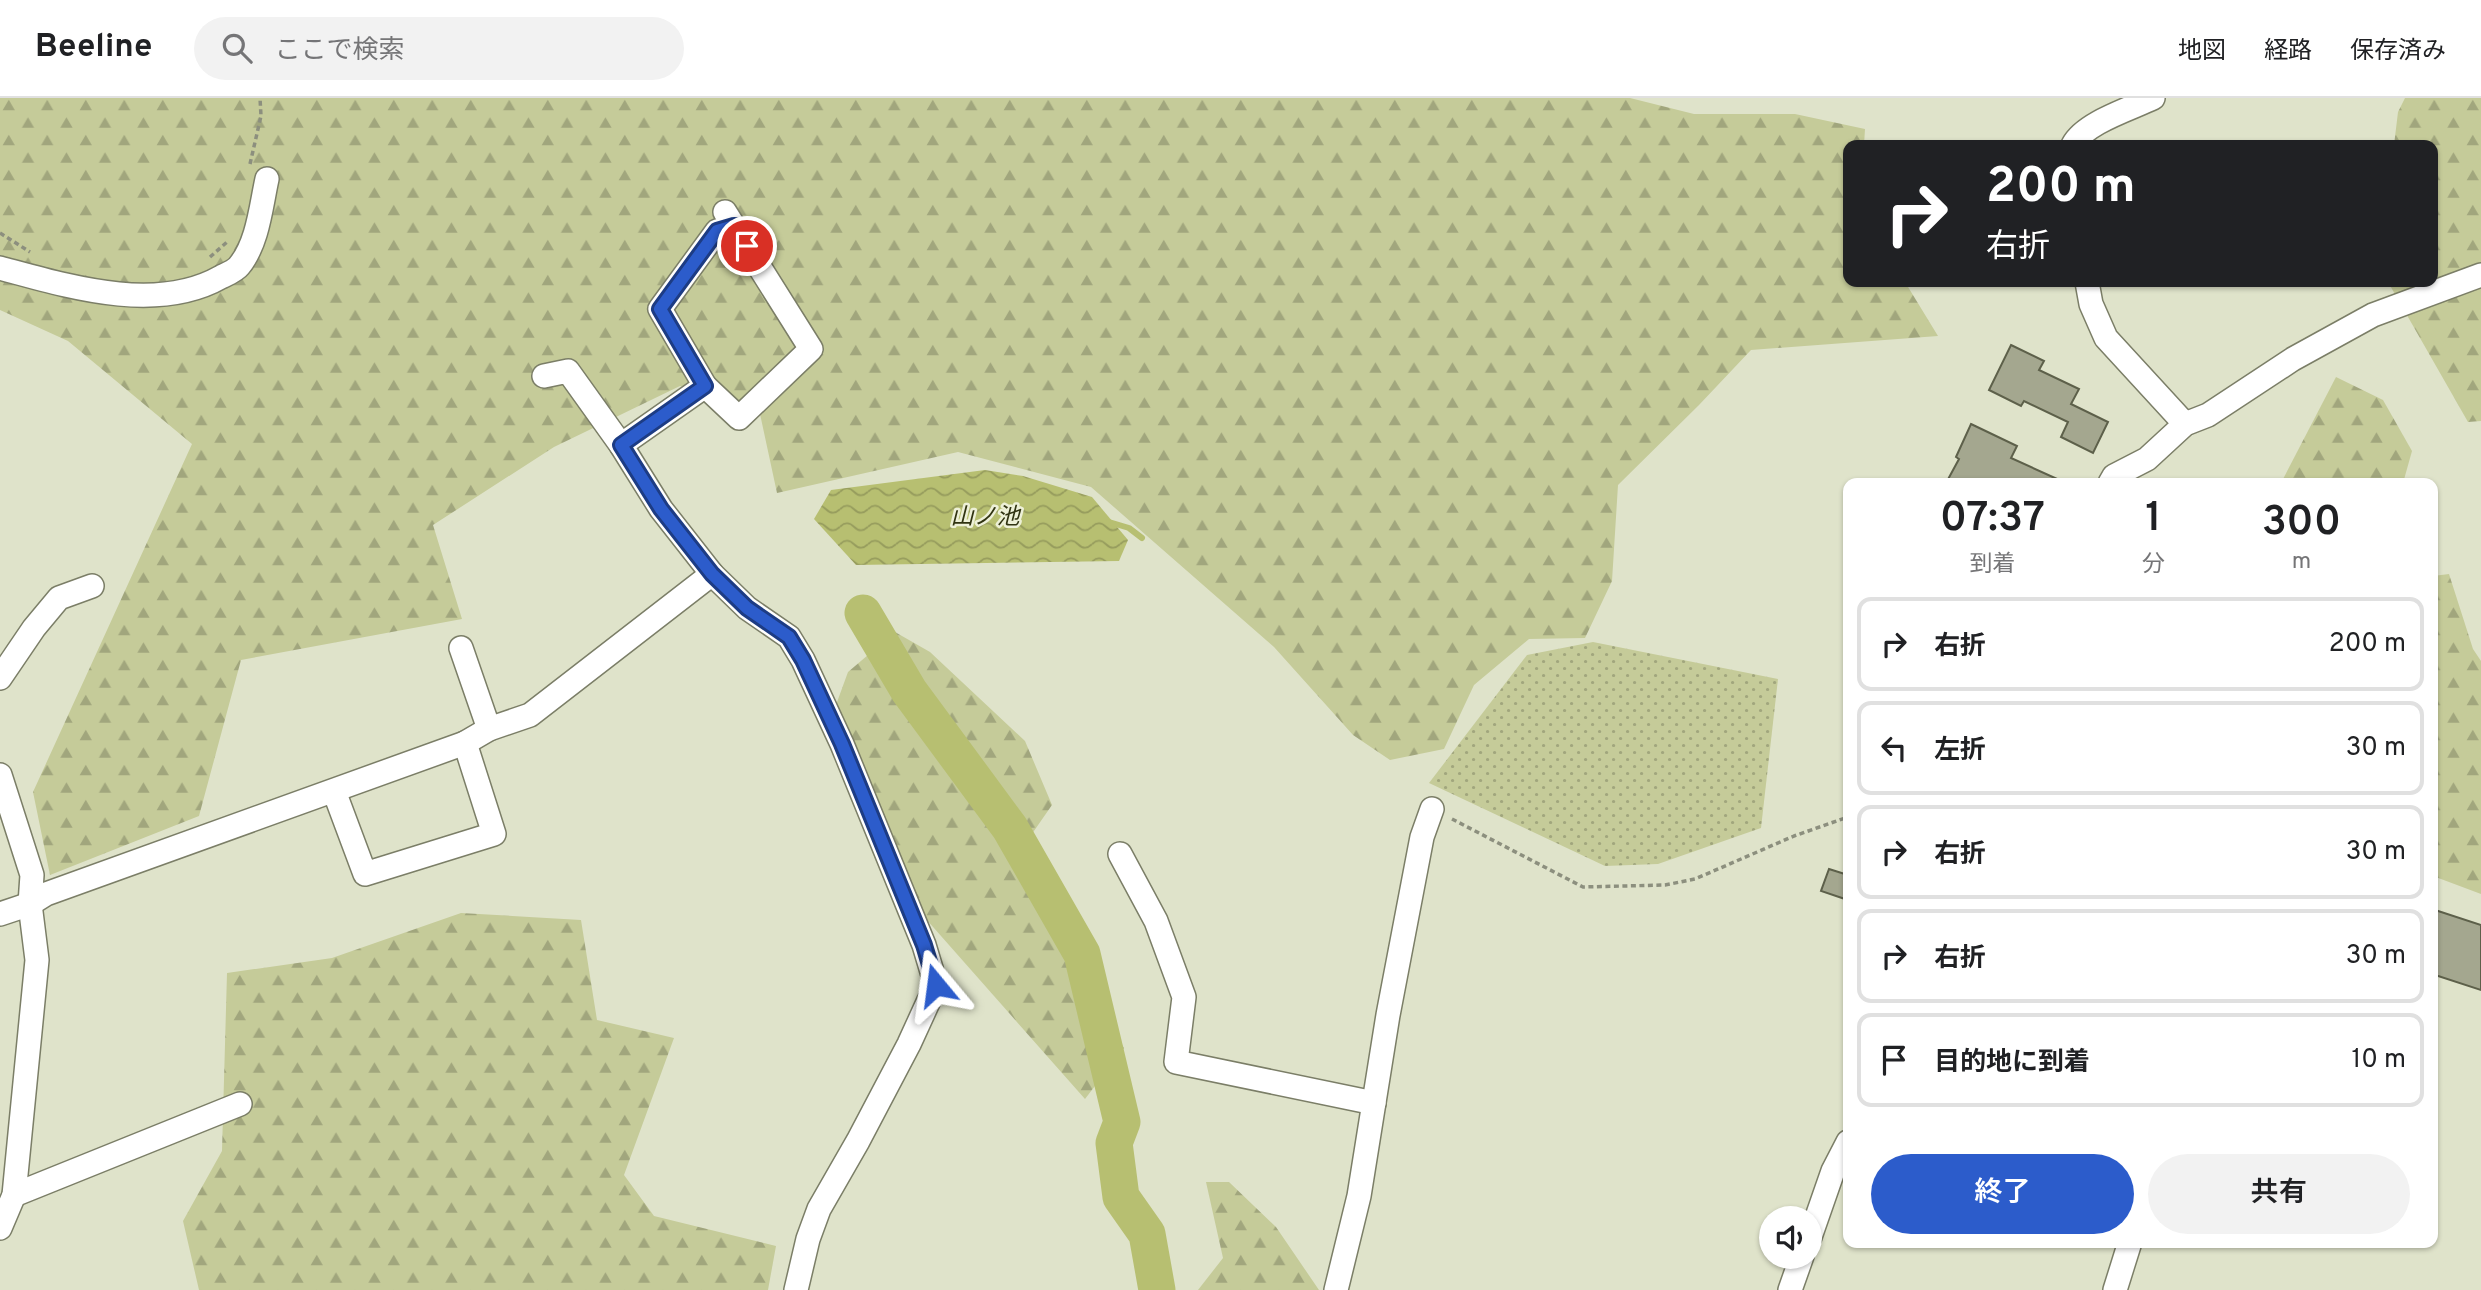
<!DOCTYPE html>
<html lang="ja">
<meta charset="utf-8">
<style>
body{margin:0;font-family:Overpass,"Noto Sans JP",sans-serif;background:#f2f2f2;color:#202124;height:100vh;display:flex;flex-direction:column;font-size:26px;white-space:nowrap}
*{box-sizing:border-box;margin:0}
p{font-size:23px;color:#757577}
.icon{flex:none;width:38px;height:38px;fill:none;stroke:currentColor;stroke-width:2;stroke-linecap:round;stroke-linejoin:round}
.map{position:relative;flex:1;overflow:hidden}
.sheet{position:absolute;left:1843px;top:380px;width:595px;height:770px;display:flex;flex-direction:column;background:#fff;border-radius:14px;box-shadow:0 2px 5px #0004}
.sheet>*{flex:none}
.hud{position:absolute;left:1843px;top:42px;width:595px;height:147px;border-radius:14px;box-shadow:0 2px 5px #0004;background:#202124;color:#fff;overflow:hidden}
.fabs{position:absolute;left:1759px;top:1108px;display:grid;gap:14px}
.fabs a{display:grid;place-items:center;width:63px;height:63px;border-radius:50%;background:#fff;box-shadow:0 2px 5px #0004;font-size:35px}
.pin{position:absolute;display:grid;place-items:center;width:60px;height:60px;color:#fff;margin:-30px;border:4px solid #fff;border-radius:50%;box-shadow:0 2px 7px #0007}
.me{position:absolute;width:77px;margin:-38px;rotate:344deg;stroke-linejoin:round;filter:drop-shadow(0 0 5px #0008)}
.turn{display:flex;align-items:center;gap:24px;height:147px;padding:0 28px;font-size:32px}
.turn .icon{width:91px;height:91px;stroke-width:2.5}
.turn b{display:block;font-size:49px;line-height:60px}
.eta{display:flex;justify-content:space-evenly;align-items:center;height:119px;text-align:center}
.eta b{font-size:42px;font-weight:600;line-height:49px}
.cta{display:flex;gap:14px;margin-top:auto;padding:14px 28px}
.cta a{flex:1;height:80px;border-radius:42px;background:#2c5ccb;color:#fff;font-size:28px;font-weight:600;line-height:80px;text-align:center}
.cta a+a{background:#f2f2f2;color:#202124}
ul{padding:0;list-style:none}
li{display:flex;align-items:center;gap:21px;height:94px;margin:0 14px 10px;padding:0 14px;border:4px solid #e0e0e0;border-radius:14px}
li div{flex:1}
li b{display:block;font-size:26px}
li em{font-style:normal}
header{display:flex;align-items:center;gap:42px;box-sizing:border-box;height:98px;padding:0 35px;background:#fff;border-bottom:2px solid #e0e0e0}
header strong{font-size:33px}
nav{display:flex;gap:38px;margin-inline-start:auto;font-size:24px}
.search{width:490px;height:63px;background:#f2f2f2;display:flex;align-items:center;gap:18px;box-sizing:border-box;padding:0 24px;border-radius:38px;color:#757577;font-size:26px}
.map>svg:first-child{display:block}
</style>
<header>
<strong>Beeline</strong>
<div class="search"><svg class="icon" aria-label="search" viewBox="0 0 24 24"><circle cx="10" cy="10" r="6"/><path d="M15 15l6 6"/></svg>ここで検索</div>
<nav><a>地図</a><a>経路</a><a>保存済み</a></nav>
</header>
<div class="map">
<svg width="2481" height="1192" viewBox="0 0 2481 1192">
<defs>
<pattern id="grass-dots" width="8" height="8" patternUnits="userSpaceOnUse" patternTransform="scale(1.75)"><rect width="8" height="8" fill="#c5cb99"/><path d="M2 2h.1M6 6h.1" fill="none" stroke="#a1a67d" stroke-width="1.8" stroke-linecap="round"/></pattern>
<pattern id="forest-firs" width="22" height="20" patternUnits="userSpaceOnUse" patternTransform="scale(1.75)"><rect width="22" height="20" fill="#c5cb99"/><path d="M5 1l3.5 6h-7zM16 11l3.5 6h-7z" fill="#a1a67d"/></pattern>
<pattern id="water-waves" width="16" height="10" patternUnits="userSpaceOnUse" patternTransform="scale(1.75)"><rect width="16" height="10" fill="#b7bf71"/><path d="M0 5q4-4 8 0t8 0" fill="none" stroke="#969c5d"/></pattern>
</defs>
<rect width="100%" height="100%" fill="#dfe3ca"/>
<path fill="url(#grass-dots)" d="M1593,544L1778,581L1761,730L1658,766L1605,768L1429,685L1527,557Z"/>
<g fill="url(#forest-firs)">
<path d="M0,0H1630L1694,16H1795L1865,31L1864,47H1848V184H1905L1938,238L1751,252L1699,307L1618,387L1612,483L1585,540L1529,541L1474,587L1444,651L1390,662L1353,637L1274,549L1091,389L958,354L777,395L760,316L680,288L554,349L433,427L462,521L241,562L199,718L50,777L33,694L192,346L68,243L0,212Z"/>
<path d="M2405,0H2481V323L2468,324L2388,184H2432V47H2394L2398,14Z"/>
<path d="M2336,279L2383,302L2412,353L2403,385H2281Z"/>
<path d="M2449,476L2473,551L2481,563V796L2433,778V478Z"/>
<path d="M895,534L930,554L1025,643L1052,707L1018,756L1124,950L1085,1001L926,821L862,722L825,637L848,574Z"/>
<path d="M461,815L581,822L597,922L674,940L624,1077L654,1118L776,1148L768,1192H199L183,1123L222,1053L227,875L332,860Z"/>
<path d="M1206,1084H1229L1276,1129L1319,1192H1198L1223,1160Z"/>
</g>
<path fill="url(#water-waves)" d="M985,372L1023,378L1092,399L1128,442L1119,463L856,467L814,421L831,392Z"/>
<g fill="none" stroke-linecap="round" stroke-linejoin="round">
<path stroke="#b7bf71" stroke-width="6" d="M1109,424L1129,430L1142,440"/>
<path stroke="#b7bf71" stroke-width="37" d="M863,515L909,593L1010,730L1082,856L1122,1024L1114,1045L1121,1099L1147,1136L1157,1192"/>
</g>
<g fill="#a4a78f" stroke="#5d604a" stroke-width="2">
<path d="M2011,247L2044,263L2039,272L2079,291L2071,306L2108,324L2093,355L2061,339L2068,324L2024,303L2021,308L1989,292Z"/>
<path d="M1971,326L2017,348L2011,360L2066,385H1946L1959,361L1956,359Z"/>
<path d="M1829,771L1848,777V802L1821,793Z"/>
<path d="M2432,811L2481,827V892L2432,876Z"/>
</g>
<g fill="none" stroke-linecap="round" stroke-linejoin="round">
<g stroke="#7b7e67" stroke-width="26">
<g id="street">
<path d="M2073,47C2084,25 2130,11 2153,0"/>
<path d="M0,170C67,188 156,216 221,179C227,176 235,173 239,168C258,145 261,108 267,81"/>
<path d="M2087,184L2091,206L2106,240L2185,326"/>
<path d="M544,278L568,273L621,347L661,411L712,476L747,510L789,539L803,562L842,646L924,847L936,887L909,946L858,1043L819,1111L808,1141L796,1192"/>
<path d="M705,288L739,320L811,251L725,114"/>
<path d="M621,347L705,288L660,211L717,133L734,128"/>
<path d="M2110,385L2114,378L2147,361L2185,326L2208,317L2293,261L2373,217L2481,177"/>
<path d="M461,550L489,631"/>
<path d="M0,580L34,530L59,500L92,488"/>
<path d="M0,677L32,777L30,806L37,862L14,1097L0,1130"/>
<path d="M334,693L365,776L494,736L465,645"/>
<path d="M1120,756L1156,823L1184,899L1176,964L1374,1005"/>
<path d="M0,816L30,806L46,796L465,645L489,631L530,617L712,476"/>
<path d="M14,1097L240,1006"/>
<path d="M1810,1139L1833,1073L1848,1044"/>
<path d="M1336,1192L1359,1098L1388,917L1422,739L1432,711"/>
<path d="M1790,1192L1802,1158"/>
<path d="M2115,1192L2130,1144"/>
</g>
</g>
<g stroke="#8c8f7e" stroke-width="3.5" stroke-dasharray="5 3.5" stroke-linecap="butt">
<path d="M250,66L261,18L260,0"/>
<path d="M0,135L30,154"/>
<path d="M210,159L227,144"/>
<path d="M1452,721L1583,789L1665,787L1695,781L1794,738L1848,719"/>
</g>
<use href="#street" stroke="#fff" stroke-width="23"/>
</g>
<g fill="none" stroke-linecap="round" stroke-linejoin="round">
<g stroke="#1d3c84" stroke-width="18">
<path id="route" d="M747,148L734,128L717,133L660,211L705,288L621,347L661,411L712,476L747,510L789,539L803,562L842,646L924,847L936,887"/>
</g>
<use href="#route" stroke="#2c5ccb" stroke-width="12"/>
</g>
<g text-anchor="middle" stroke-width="5" stroke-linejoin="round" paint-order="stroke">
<g font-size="23" font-style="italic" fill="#303311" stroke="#edf0d7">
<text x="985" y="426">山ノ池</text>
</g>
</g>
</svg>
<div class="fabs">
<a><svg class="icon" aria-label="sound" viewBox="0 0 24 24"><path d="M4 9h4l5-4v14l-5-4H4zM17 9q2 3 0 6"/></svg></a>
</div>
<div class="pin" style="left:747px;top:148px;background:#d93025"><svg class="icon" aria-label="arrive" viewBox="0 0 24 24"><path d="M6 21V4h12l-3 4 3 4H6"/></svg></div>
<svg class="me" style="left:936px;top:887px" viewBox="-20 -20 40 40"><path d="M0-17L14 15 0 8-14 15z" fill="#2c5ccb" stroke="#fff" stroke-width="4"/></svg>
<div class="hud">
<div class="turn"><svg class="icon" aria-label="right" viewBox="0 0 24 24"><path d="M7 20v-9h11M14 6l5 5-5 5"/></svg><div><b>200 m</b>右折</div></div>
</div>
<section class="sheet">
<div class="eta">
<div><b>07:37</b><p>到着</p></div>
<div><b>1</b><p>分</p></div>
<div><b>300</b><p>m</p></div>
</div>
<ul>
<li><svg class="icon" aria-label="right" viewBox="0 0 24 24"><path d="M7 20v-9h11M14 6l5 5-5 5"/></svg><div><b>右折</b></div><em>200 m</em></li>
<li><svg class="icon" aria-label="left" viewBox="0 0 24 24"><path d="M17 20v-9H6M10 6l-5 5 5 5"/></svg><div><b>左折</b></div><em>30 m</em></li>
<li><svg class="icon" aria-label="right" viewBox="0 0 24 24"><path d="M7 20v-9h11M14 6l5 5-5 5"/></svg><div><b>右折</b></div><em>30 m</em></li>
<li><svg class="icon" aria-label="right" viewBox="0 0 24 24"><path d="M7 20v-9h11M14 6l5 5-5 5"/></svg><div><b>右折</b></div><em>30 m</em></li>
<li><svg class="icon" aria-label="arrive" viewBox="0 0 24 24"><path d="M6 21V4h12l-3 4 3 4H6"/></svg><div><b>目的地に到着</b></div><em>10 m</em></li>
</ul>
<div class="cta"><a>終了</a><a>共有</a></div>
</section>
</div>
